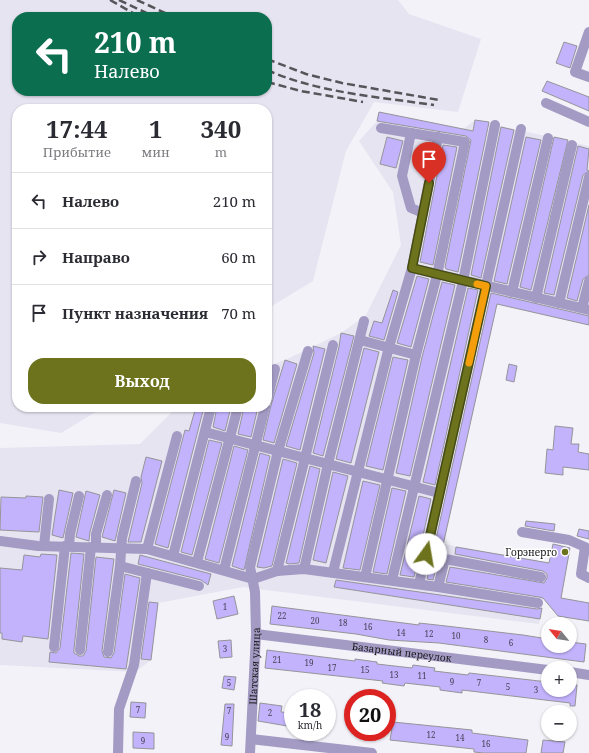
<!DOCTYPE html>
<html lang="ru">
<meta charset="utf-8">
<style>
body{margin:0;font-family:"Noto Serif",serif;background:#f2f2f3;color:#2b2b33;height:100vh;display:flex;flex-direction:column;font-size:15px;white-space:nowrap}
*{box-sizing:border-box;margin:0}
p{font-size:13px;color:#7c7c81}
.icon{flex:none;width:22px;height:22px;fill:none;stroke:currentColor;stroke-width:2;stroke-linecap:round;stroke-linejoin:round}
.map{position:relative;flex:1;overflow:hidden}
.details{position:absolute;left:12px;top:104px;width:260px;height:308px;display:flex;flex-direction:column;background:#fff;border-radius:16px;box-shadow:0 1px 3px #0004}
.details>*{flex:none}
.top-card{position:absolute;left:12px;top:12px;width:260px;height:84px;border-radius:16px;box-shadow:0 1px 3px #0004;background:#0b6e4f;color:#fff;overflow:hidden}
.needle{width:26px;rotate:300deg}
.controls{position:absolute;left:541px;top:617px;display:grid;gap:8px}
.controls a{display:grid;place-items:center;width:36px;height:36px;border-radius:50%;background:#fff;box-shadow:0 1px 3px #0004;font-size:20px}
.speed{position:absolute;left:284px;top:689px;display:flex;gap:8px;font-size:20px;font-weight:700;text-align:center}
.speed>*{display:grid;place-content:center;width:52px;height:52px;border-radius:50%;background:#fff;box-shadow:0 1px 3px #0004;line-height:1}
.speed small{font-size:10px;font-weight:400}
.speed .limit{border:6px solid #d22;background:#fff;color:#111}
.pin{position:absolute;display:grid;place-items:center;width:34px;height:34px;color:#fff;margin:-41px -17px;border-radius:50% 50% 50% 0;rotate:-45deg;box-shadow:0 0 4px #0007}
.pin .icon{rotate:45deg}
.me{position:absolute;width:44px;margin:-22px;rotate:13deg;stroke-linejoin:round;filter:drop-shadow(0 0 3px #0008)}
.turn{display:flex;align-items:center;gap:14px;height:84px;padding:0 16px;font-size:18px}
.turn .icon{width:52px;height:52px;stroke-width:2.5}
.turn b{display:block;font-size:28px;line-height:34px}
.eta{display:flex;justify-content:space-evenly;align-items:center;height:68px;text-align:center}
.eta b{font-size:24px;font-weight:700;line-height:28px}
.primary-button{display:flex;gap:8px;margin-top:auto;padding:8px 16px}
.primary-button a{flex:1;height:46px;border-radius:16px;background:#6c731c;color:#fff;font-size:16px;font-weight:700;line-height:46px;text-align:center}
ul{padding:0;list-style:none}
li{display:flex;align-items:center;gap:12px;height:56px;padding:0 16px;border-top:1px solid #e1e1e2}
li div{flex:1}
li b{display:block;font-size:15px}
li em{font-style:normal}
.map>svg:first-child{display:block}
</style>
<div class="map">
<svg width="589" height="753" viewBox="0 0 589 753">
<rect width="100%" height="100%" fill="#f3f2f8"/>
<g fill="#e6e4f1" fill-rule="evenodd">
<path d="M0,0H398L409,14L481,39L458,112L374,102L346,151L313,281L267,309V109H17V407H104L61,433L0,423ZM17,17H267V91H17Z"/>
<path d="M379,112L463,129L475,120L589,146V325L497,304L444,544L549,563L539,624L243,587L158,603L151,660L135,672L0,665V448L140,444L177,407H267V366L285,360L341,333L366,315L401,245L393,192L359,141L377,121Z"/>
</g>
<g fill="#c3b3fc" stroke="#959499">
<path d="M564,42L577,46L570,68L556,63Z"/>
<path d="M547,81L589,97V111L542,91Z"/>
<path d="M379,112L473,131L475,120L489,122L458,272L446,269L445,267L471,140L466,136L377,121Z"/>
<path d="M501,127L514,130L481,278L471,275Z"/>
<path d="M387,137L403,141L396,168L380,164Z"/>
<path d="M526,137L541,140L507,284L494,281Z"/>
<path d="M554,137L568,140L531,290L520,287Z"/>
<path d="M443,145L457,147L433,265L420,262Z"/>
<path d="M578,146L589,149L587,170L589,171L583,175L554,295L544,293Z"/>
<path d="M589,205V275L583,279L577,301L567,298Z"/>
<path d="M417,276L429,279L411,347L397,343Z"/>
<path d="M442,282L455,285L410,476L396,473L422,357Z"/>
<path d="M468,288L478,290L435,485L423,482Z"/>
<path d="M393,290L398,292L384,340L369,336L374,321L382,323Z"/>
<path d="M491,293L589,316V325L497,304L441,554L439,557L433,580L427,579Z"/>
<path d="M341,333L354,336L323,456L313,453L339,347Z"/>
<path d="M313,346L325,349L300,450L286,446L314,353Z"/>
<path d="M364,348L379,352L351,463L336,459Z"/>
<path d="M393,357L408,360L383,470L366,466Z"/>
<path d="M285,360L297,364L274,443L263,440L271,405Z"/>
<path d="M509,364L517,366L514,382L506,380Z"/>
<path d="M196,407H204L168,548L155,544L185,430L189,431Z"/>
<path d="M217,407H231L225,431L213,427Z"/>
<path d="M244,407H258L251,437L238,434Z"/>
<path d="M555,426L573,428L571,444H579L578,452L589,454V470L563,467V475L545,473L547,449L553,450Z"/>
<path d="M209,440L222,443L192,555L181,552Z"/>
<path d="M234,446L248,450L219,563L205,559Z"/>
<path d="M260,453L270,456L244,570L232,566Z"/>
<path d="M146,457L162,461L141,542H128L142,483L141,477Z"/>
<path d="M283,459L297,463L272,566L264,568L257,567Z"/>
<path d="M310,466L320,469L299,563L289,564L286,563Z"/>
<path d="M333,472L348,476L326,563L313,560Z"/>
<path d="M363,481L380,485L360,570L343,568Z"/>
<path d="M392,488L406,491L387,574L373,572Z"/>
<path d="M59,490L73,493L63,538L52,535Z"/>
<path d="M114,490L126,493L115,541L102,537Z"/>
<path d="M86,491L100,495L90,532L89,541L76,537Z"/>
<path d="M26,496L43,497L39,532L0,530L1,497L26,498Z"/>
<path d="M419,496L431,499L414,577L400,575Z"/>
<path d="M526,521L555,524L554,531L525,526Z"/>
<path d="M579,529L589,531V539L577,536Z"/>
<path d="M553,544L570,548L561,598L589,603V621L558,616L543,598L539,597L446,582L450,567L544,583L547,578V574L543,571L455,554L456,547L549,563Z"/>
<path d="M71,553L84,554L74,649V653L79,656H83L86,651L96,557L114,559L102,651L104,657L111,658L114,653L125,574L140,578L126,669L49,662L50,652L56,653L60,648Z"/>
<path d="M41,554L57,555L48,639L23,636L22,642L2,639V633H0V568L22,570L24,555L40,557Z"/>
<path d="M140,555L211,574L208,585L201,580L138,564Z"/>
<path d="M336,580L537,609L542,608L540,619L334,587Z"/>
<path d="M234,596L238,614L217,619L213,601Z"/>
<path d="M149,602L158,603L151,660L141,659Z"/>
<path d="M272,606L419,625V623L446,626L523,635L548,639V646H570V642L586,644L584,662L439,643L389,640L356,634L270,624Z"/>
<path d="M231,640L232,657L220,658L218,641Z"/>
<path d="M267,650L355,661V659L377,662V664L412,668L413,665L435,668L434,671L468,675L469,673L548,682L547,690H570V684L577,685L575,706H570V703L462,690V693L440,690V687L405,683L404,686L382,683L383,681L265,668Z"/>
<path d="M224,676L236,677L234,690L222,688Z"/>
<path d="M131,702L146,703L145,718L130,717Z"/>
<path d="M260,703L282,706L281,712L293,713V727L258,721Z"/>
<path d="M225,704H234L232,746L221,745Z"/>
<path d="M393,722L472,730V733L528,740L526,753H484L474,752V749L390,740Z"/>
<path d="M133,732L154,733V749L133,748Z"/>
<path d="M543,740L565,742L563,753H541Z"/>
</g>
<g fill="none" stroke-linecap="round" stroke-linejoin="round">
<g stroke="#a39bc3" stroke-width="10">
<path d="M589,32L575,72L589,77"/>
<path d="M546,103L589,122"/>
<path d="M411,133L402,176L411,208L423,213"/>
<path d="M412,268L589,310"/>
<path d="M512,292L548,138"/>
<path d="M536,298L572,145"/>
<path d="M559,303L589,177"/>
<path d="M582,308L589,281"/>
<path d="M360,340L416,355"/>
<path d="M267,400L275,369"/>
<path d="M205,432L439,493"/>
<path d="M522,532L569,540L585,547L581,574L589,578"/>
<path d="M0,541L38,546L147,549L253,579L277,571L304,569L438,587L538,603"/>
<path d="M44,546L49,499"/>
<path d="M69,546L70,534L79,496"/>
<path d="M96,547V534L107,495"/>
<path d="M147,549L177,436"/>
<path d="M173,556L211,407"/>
<path d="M197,562L238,407"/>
<path d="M120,566L199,586"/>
<path d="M304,569L328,464L364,321"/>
<path d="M224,570L265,407"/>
<path d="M277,571L333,345"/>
<path d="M333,572L389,347L412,268L438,137"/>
<path d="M365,577L416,355L437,275L465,142L381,128"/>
<path d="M392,580L463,281L495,125"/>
<path d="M419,584L521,129"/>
<path d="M438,587L445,559L541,577"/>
<path id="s1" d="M256,634L548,670"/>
<path d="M54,647L65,546"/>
<path d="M80,650L91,547"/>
<path d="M108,652L120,566L122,538L136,481"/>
<path d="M570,672L589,675"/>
<path d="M251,739L372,753"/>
<path d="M118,753L119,709L134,665L147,573"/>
<path id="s2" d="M250,753L256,634L255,592L250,567L278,451L308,351"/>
</g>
<g stroke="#565559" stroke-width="2.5" stroke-dasharray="8 4" stroke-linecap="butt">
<path d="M110,0L140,17"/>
<path d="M119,0L155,17"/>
<path d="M137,0L174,17"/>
<path d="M267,59L306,74L342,83L439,100"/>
<path d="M267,70C319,93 379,97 434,105"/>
<path d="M267,82L301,91L363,102"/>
</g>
</g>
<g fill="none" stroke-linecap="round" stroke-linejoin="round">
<g stroke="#464b12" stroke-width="10">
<path id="route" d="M426,554L486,286L412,268L429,183"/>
</g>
<use href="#route" stroke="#6c731c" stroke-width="7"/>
<path stroke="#f59e0b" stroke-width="7" d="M469,363L486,286L477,284"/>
</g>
<circle fill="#6c731c" stroke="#fff" stroke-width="1.5" cx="565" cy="552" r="4"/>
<g text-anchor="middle" stroke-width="3" stroke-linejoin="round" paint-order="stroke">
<g font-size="8" fill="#443f52">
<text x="225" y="610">1</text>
<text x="282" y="619">22</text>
<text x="315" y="624">20</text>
<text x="343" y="626">18</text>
<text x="368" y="630">16</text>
<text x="401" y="636">14</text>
<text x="429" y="637">12</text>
<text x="456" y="639">10</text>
<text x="486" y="643">8</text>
<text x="511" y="646">6</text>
<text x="225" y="652">3</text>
<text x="277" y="663">21</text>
<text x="309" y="666">19</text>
<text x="332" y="671">17</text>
<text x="365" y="673">15</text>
<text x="394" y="678">13</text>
<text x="422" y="679">11</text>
<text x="452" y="685">9</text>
<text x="229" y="686">5</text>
<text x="479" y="686">7</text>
<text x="508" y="690">5</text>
<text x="536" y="693">3</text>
<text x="138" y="713">7</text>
<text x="229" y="714">7</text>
<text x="270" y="716">2</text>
<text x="431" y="738">12</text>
<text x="227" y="740">9</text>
<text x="460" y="741">14</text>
<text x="143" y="744">9</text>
<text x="486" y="747">16</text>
</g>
<g font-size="10" fill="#19181a" stroke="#fff" text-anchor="end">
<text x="557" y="556">Горэнерго</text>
</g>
<g font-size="10" fill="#19181a" stroke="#fff">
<text dy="4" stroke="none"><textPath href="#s1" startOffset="147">Базарный переулок</textPath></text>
<text dy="4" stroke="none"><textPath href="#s2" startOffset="87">Шатская улица</textPath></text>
</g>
</g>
</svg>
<div class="controls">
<a><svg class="needle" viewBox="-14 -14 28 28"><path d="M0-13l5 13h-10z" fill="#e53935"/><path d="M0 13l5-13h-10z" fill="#7c7c81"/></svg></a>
<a>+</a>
<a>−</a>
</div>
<div class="speed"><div>18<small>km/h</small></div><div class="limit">20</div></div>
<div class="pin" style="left:429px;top:183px;background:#d93025"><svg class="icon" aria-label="arrive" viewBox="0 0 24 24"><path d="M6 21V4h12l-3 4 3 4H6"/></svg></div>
<svg class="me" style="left:426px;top:554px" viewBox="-20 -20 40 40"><circle r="19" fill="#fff"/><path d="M0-13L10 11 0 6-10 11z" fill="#6c731c"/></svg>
<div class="top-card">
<div class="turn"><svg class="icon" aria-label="left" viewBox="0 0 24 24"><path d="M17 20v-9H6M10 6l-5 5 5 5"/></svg><div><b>210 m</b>Налево</div></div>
</div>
<section class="details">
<div class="eta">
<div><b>17:44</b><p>Прибытие</p></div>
<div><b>1</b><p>мин</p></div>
<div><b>340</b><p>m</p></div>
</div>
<ul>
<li><svg class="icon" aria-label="left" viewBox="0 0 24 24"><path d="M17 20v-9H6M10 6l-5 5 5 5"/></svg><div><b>Налево</b></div><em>210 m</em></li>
<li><svg class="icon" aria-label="right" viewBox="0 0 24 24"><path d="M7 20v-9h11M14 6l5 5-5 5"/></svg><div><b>Направо</b></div><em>60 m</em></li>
<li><svg class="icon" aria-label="arrive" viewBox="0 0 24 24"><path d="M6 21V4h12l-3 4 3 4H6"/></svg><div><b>Пункт назначения</b></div><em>70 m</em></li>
</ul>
<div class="primary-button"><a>Выход</a></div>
</section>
</div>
